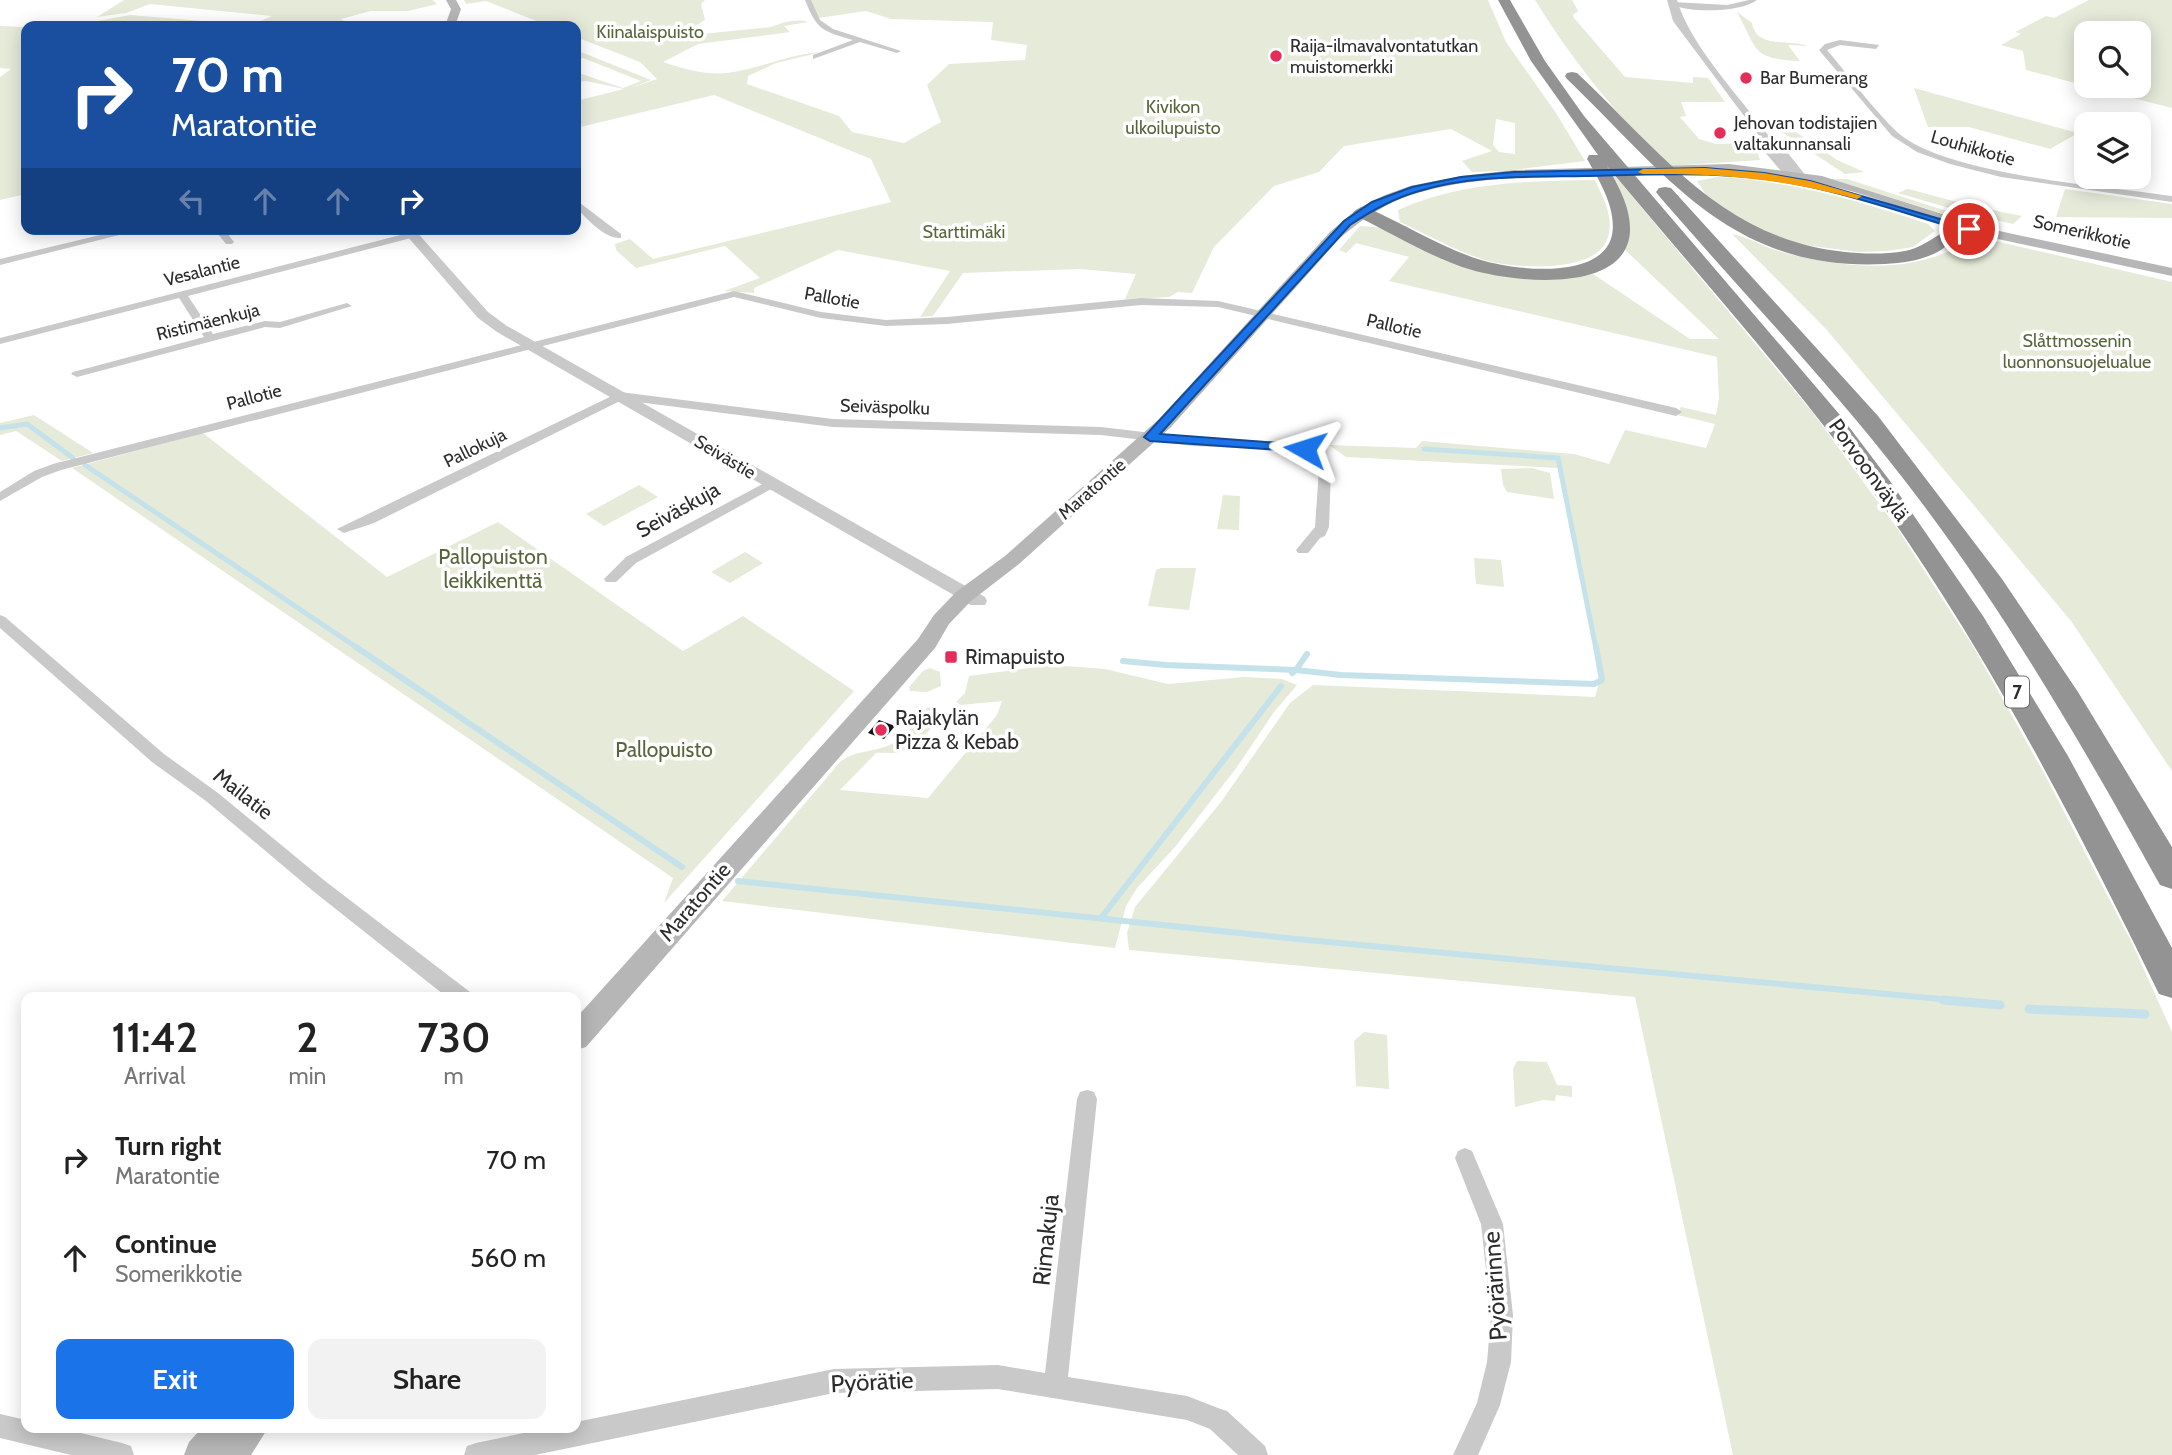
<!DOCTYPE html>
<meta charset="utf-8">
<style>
body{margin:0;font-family:Cabin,sans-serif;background:#f2f2f2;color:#222;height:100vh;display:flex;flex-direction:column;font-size:26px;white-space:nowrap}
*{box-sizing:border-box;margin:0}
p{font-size:23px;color:#767676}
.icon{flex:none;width:38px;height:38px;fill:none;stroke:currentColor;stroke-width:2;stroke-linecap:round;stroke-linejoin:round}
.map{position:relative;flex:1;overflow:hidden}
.side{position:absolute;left:21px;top:992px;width:560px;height:441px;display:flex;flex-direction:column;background:#fff;border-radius:14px;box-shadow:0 4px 18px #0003}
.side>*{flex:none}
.banner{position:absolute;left:21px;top:21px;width:560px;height:214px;border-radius:14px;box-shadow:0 4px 18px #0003;background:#1a4fa0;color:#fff;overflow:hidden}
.fabs{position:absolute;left:2074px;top:21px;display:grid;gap:14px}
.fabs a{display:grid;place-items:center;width:77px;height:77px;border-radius:14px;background:#fff;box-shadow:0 4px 18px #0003;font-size:35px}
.pin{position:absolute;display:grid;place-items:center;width:60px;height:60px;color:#fff;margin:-30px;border:4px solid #fff;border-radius:50%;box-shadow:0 2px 7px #0007}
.me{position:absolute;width:77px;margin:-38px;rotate:276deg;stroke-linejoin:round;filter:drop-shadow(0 0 5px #0008)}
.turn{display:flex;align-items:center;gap:24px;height:147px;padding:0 35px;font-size:32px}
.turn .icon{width:91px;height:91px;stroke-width:2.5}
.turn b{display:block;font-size:49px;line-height:60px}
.lanes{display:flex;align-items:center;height:66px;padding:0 35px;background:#0003;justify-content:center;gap:35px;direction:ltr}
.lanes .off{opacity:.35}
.eta{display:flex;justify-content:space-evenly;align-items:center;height:119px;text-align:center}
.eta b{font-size:42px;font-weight:600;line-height:49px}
.action{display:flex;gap:14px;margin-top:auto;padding:14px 35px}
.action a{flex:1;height:80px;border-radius:14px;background:#1a73e8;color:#fff;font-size:28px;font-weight:600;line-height:80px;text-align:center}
.action a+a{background:#f2f2f2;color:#222}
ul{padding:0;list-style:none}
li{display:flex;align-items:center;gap:21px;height:98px;padding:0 35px}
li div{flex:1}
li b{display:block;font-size:26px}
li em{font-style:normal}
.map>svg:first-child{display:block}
</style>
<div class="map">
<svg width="2172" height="1455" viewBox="0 0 2172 1455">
<rect width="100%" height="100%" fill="#fff"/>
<g fill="#e5ead9" fill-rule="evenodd">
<path d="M124,0H432L437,4L408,11H371L341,19L352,26H97L98,21L130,15L251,25L272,16L150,4L126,13L97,17Z"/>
<path d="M464,0H705L701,4L705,20L689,30L692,35L771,27C782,23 797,18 808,22L784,26L790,32L698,44L663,62C683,69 706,75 727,73C760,69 789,54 822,52L776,63L748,76L747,84L839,116L852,132L904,143L941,122L927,85L949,64L1025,60L1027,45L991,40L993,22L891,19L866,11L818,18L811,0H1488L1506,42L1556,113L1585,161L1504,171L1472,172L1462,161L1492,151L1451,129L1344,146L1319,172L1274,186L1214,247L1192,293L1178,292L1169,297L1125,299L1136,274L1080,269L963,273L933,316L920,317L950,271L838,250L754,288V293L724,291L760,278L725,246L636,268L616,250L615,244L630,239L653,259L891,202L871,159L714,95L576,128V101L624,89L586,81L576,82V72L623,88L641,81L583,58L576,60V50L651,80L628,89L657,79L640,62L576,37V26H549L486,1L466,4ZM1496,119L1515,123V154L1499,152L1493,145Z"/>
<path d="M1535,0H1572L1578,11L1573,15L1574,18L1625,77L1693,83V77L1708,78L1725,102H1681L1686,116L1680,117L1699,139L1716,144L1755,143L1760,160L1668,166C1617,115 1573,62 1535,0Z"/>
<path d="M2089,0H2172V108L2086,86H2138V33H2086V86L2026,70L2023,51L2001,45L2021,34L2015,32L2046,16L2054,18Z"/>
<path d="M1737,12L1752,23C1756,49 1789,39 1808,46L1788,45L1800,61C1752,59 1758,51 1737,12Z"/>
<path d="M0,26L26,27V194L0,200V77L11,69L0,68Z"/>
<path d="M1914,88L2078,133L2050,149L1969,127H1928Z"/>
<path d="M1793,130L1837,160L1864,172L1845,174L1780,131Z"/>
<path d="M1608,177H1616L1813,413L1897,528L1974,648L2045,775L2132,943L2172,1032V1455H1733L1635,997L1129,950L1127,933L1135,907L1221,802L1290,703L1313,685L1595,697L1601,676L1559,468L1346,457L1329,445L1416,448L1422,441L1574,454L1609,464L1625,430L1706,448L1715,424L1677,415L1681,407L1716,415L1719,399L1717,357L1389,281L1409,257L1356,243L1346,253L1339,250L1360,226L1386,228L1433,249L1540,277L1593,274L1690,339H1719L1622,247Z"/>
<path d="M1718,177C1791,181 1859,201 1928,224L1935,231L1913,247L1887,251L1858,252L1796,244L1768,235L1710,201L1697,181Z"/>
<path d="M1831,179H1847L1996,227L1947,215Z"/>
<path d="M1595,180C1604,199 1616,221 1606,242C1591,274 1512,268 1484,260C1455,250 1427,235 1400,222L1398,210C1461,182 1527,181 1595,180Z"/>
<path d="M1907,189H1908L1961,203L1956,208H1949L1898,193Z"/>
<path d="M2065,189L2172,204V218L2056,217Z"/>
<path d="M1968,205L2022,216L2013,224L1964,213Z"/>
<path d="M1732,234C1748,237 1762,246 1778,251C1839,268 1920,278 1974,236L2172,282V771L2071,621L1826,329Z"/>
<path d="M34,415L93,453L62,461L16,431L0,435V423Z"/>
<path d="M203,433L387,577L498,522L683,651L743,616L854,691L664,903L673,878L72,468Z"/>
<path d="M1532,468L1550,473L1554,499L1507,492L1503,485L1501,469Z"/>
<path d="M639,485L658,497L604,526L586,514Z"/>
<path d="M1223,495L1240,496L1239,530L1217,529Z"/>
<path d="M745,552L763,563L730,583L711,572Z"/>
<path d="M1474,558L1501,560L1504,587L1476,584Z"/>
<path d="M1161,568H1196L1189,610L1148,606L1156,570Z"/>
<path d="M1053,665L1105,669L1168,684L1244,677L1282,679L1297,685L1274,712L1237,767L1175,847L1137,888L1126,906L1115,948L722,901L840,762C854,751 865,753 881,748C904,742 913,725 927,708L939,706C940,725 917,746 899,752C892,754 883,752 876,753L840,790L928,798L997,715L1002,701L961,705L956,702L965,693L969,676Z"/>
<path d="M930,668L940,672L941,686L927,692L910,691L909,687L923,671Z"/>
<path d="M1364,1032L1387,1035L1389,1089L1356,1086L1354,1041Z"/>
<path d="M1517,1061L1547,1062L1557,1085L1572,1086V1097L1556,1095L1555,1101L1543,1100L1515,1107L1513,1069Z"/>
</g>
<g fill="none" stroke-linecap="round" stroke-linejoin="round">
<g stroke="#c5e2ea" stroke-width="5">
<path d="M0,428L27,424L73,458"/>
<path d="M1424,449L1558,458L1596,649"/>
<path d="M85,465L359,649"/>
</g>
<g stroke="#c5e2ea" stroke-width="6">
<path d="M356,647L682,867"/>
<path d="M1123,661L1166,665L1296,670L1307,654"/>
<path d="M1292,673L1296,670L1341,675L1594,684L1602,680L1596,647"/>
<path d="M738,881L1307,940L1962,1001"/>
<path d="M1101,918L1281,686"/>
</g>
<g stroke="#c5e2ea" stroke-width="9">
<path d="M1943,1000L2000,1005"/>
<path d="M2029,1009L2145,1014"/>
</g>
</g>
<path fill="#131313" d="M879,720L895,726L884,739L868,733Z"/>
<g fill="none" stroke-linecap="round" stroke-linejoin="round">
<g fill="#c9c9c9" fill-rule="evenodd">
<path d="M805,0H811L820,20L833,29L901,51L897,53L860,42L813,59V55L853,40C822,31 817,30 805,0Z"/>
<path d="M1749,0H1757C1740,13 1688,13 1670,4L1673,2L1727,5Z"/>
<path d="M1840,40L1879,45L1876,49L1840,45L1827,50C1850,77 1872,108 1897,132C1945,175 2105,186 2172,196V202L2001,177L1950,164L1917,152L1892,136L1819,50L1825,44Z"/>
<path d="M576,200L621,234V238C604,239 588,219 576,208Z"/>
<path d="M125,229H143L0,265V259Z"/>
<path d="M214,229H224L234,242L232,244H226Z"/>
<path d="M412,232L417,235L415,237L188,296L213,334L265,321L280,322L347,303L352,306L280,328L265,327L77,377L71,374L73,372L204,337L179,298L0,344V338Z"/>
<path d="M734,291L821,312L886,320L947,317L1141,298L1218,301L1676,408L1682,412L1676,416L1218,307L1141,305L947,324L886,326L821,318L734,297L61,470L42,477L0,501V492L34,471L53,464Z"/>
<path d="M620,392L833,419L1101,427L1194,438L1293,442L1324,454L1331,469L1329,527L1325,536L1320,538L1308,553H1298L1296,550L1315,527L1319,469L1315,459L1291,450L1194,446L1101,435L833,427L622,400L374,523L344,533L337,529Z"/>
<path d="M770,480L776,484L775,487L636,563L616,582H606L604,579L626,557Z"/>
<path d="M0,615L5,617L164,754L218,793L325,881L470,992L472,998H448L313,891L206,801L152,762L0,628Z"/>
<path d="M1087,1090L1094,1092L1097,1099L1068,1377L1187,1396L1218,1408L1227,1411L1265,1446L1268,1455H1238L1210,1429L1187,1420L998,1389L834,1393L535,1455H464L467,1446L476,1443L548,1428H576V1422L834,1369L998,1365L1045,1373L1077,1099L1080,1092Z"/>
<path d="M1465,1148L1472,1151L1503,1224L1513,1315L1511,1362L1500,1405L1478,1455H1453L1477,1403L1487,1362L1491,1315L1481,1224L1455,1158L1458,1151Z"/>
<path d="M0,1414L26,1420V1428H60L122,1443L131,1446L134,1455H71L0,1438Z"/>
</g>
<g fill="#c9c9c9" fill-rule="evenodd">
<path d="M1667,0H1677C1690,45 1739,96 1768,135L1783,147L1803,172L1805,175L1799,183H1791L1764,151L1765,144L1673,21Z"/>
<path d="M401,229H414L488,312L507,326L985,597L987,601L985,605H971L497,332L478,318Z"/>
</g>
<g fill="#b6b6b6" fill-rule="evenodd">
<path d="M446,0H456L461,9L455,26H445L451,9Z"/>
<path d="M1729,164L1822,176L1990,229L2172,268V276L1965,232L1964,228C1917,214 1864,192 1817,183C1743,169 1670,174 1595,176C1537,177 1474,176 1417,193C1386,202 1364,218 1340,238L1171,427L1019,564L971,601L949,624L935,648L586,1047L576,1050V1018L918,639L934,615L956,592L1005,556L1159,419L1330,232L1357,209L1385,195L1410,186L1461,176L1514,170Z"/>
<path d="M202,1428H268L251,1455H184L189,1442Z"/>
</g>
<g fill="#939393" fill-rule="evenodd">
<path d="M1498,0H1510L1545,61L1584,116L1840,415L1890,481L1983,616L2068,756L2172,948V998L2159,994C2074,820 1985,647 1871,489C1790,376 1696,273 1607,166C1618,185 1631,208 1630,231C1627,295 1513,282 1472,270C1431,258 1394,234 1356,216L1353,212L1362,207L1368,208C1406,225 1442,248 1481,260C1514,270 1602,281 1612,235C1617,209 1599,180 1587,159L1589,155H1598L1531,61Z"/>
<path d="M1572,72L1577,73C1651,142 1711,224 1814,247C1843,253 1875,256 1905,251C1930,246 1946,225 1971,219L1980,224C1975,230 1968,230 1962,234C1954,238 1948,245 1941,250C1925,260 1904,263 1885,264C1731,272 1666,174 1567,79L1565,76L1567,73Z"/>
<path d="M1665,187L1671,188L1878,416L2002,579L2078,692L2172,847V889L2160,885C2082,744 2001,604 1902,477C1826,379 1740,290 1659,196L1656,192L1659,188Z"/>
</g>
</g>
<path fill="#1a73e8" stroke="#114b97" stroke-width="2" d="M1705,168L1764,173L1810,181L1974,229L1965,231C1913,216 1860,197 1807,186C1734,170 1660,174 1585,176C1530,177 1470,175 1416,192C1392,199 1371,211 1350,225L1160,434L1305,445L1311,449L1310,452L1150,441L1144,437L1344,221L1372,202L1412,187L1461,177L1514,172Z"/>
<path fill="#f59e0b" d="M1705,168L1764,173L1810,181L1862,196L1857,199C1781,179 1721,173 1643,174L1638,172L1643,169Z"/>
<g fill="#e32e5a" stroke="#fff" stroke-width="2.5">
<circle cx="1276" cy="56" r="7"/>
<circle cx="1746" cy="78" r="7"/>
<circle cx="1720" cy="133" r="7"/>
<rect x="944" y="650" width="14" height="14" rx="3.5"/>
<circle cx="881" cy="730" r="7"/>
</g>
<g text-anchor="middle" stroke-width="7" stroke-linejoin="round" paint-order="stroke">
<g font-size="18" fill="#57663a" stroke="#fff">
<text x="650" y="38">Kiinalaispuisto</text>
<text x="1173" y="113">Kivikon<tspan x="1173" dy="21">ulkoilupuisto</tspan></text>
<text x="964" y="238">Starttimäki</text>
<text x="2077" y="347">Slåttmossenin<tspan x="2077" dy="21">luonnonsuojelualue</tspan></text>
</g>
<g font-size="18" fill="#2c2c2c" stroke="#fff" text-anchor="start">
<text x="1290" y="52">Raija-ilmavalvontatutkan<tspan x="1290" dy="21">muistomerkki</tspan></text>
<text x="1760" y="84">Bar Bumerang</text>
<text x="1734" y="129">Jehovan todistajien<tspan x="1734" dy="21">valtakunnansali</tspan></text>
</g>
<g font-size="18" fill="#2c2c2c" stroke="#fff">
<text transform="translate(1973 148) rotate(16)" y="6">Louhikkotie</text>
<text transform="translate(2082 232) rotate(13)" y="6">Somerikkotie</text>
<text transform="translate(202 271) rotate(-14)" y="6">Vesalantie</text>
<text transform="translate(832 298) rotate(10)" y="6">Pallotie</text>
<text transform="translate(208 322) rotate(-14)" y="6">Ristimäenkuja</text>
<text transform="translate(1394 326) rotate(13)" y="6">Pallotie</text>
<text transform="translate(254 397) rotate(-15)" y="6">Pallotie</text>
<text transform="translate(885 407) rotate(2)" y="6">Seiväspolku</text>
<text transform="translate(475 448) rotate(-26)" y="6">Pallokuja</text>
<text transform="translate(725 457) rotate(31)" y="6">Seivästie</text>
<text transform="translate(1092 489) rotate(-41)" y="6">Maratontie</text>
</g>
<rect fill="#fff" stroke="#6b6b6b" stroke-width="2" x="2005" y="676.5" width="24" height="31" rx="5"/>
<g font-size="19" font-weight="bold" fill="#2c2c2c">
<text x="2017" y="699">7</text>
</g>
<g font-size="21" fill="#2c2c2c" stroke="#fff">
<text transform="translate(1869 470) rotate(54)" y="7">Porvoonväylä</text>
<text transform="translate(678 510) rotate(-29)" y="7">Seiväskuja</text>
<text transform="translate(243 794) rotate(38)" y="7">Mailatie</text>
<text transform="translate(695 902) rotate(-49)" y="7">Maratontie</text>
</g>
<g font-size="21" fill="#57663a" stroke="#fff">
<text x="493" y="564">Pallopuiston<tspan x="493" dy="24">leikkikenttä</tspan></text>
<text x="664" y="757">Pallopuisto</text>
</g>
<g font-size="21" fill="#2c2c2c" stroke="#fff" text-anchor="start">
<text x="965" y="664">Rimapuisto</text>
<text x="895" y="725">Rajakylän<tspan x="895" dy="24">Pizza &amp; Kebab</tspan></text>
</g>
<g font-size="24" fill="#2c2c2c" stroke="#fff">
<text transform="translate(1046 1240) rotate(-84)" y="8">Rimakuja</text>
<text transform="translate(1495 1286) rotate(-94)" y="8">Pyörärinne</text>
<text transform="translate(872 1382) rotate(-3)" y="8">Pyörätie</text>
</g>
</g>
</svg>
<div class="fabs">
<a><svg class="icon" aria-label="search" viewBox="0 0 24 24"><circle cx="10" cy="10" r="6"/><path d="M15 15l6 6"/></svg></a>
<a><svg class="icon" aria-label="layers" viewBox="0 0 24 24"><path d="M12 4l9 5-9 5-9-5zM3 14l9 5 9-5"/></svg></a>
</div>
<div class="pin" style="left:1969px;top:229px;background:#d93025"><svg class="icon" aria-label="arrive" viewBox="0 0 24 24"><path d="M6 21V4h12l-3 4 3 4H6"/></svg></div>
<svg class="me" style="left:1305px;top:449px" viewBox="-20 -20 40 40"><path d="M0-17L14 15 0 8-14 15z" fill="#1a73e8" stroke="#fff" stroke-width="4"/></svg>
<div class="banner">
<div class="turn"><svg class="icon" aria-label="right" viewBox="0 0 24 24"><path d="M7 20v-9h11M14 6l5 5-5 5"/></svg><div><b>70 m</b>Maratontie</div></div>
<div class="lanes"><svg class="icon off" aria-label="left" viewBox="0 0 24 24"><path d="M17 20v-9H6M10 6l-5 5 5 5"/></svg><svg class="icon off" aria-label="ahead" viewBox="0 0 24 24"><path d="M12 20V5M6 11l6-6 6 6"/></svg><svg class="icon off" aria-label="ahead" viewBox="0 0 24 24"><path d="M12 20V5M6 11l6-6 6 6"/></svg><svg class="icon" aria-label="right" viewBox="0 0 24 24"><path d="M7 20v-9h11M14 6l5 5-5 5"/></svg></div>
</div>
<section class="side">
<div class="eta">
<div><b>11:42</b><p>Arrival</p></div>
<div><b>2</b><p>min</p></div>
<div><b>730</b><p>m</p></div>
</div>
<ul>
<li><svg class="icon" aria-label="right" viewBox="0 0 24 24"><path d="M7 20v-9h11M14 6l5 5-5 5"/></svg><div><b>Turn right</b><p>Maratontie</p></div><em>70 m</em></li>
<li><svg class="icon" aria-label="ahead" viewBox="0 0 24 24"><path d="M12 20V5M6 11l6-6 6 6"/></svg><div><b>Continue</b><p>Somerikkotie</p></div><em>560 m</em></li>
</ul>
<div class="action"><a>Exit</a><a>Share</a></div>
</section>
</div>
